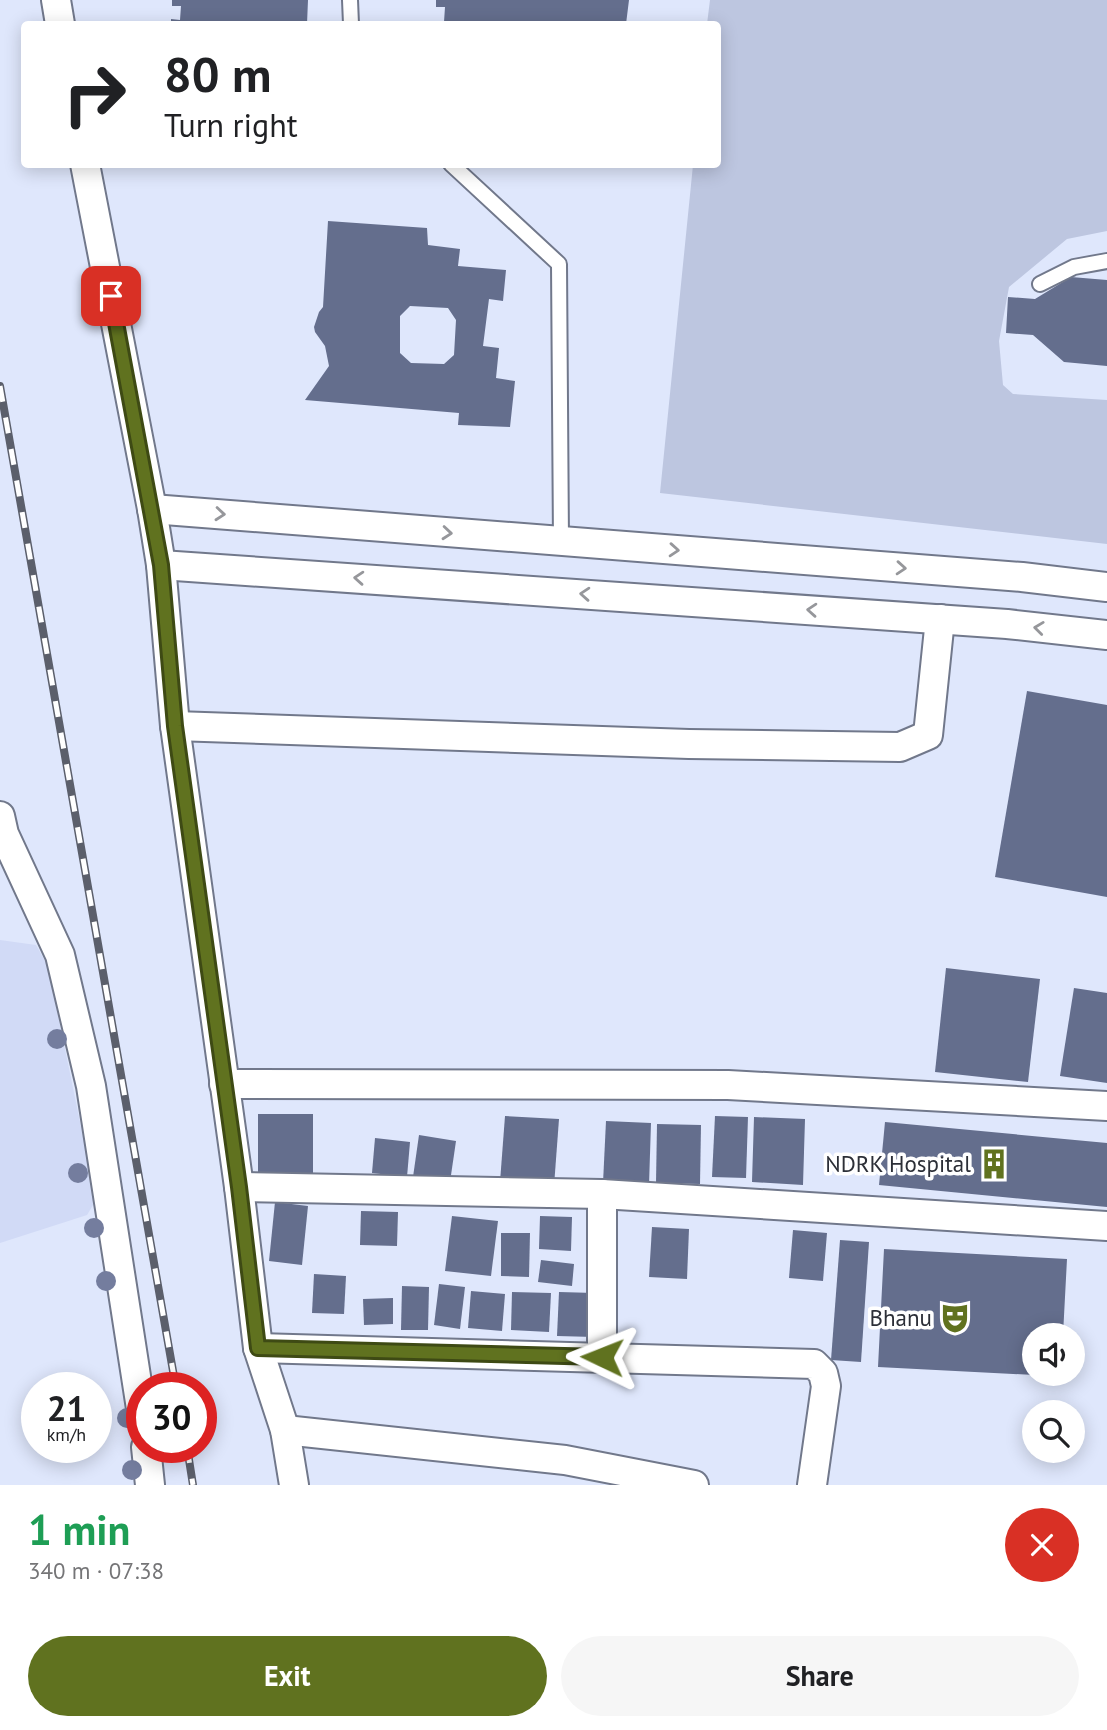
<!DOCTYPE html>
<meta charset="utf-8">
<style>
body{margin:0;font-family:"PT Sans",sans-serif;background:#f6f6f6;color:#202124;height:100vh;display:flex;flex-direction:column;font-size:26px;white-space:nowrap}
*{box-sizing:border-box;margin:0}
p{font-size:23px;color:#757577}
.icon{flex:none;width:38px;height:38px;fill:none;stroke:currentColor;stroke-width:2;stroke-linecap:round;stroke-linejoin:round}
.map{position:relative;height:1485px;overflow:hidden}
.details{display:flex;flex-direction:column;background:#fff;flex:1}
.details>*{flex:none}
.top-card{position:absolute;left:21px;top:21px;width:700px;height:147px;border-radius:7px;box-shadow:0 4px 18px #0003;background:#fff;color:#202124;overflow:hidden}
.fabs{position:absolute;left:1022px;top:1323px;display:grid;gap:14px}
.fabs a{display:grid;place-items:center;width:63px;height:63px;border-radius:50%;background:#fff;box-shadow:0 4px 18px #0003;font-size:35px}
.speed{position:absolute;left:21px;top:1372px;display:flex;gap:14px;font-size:35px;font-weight:700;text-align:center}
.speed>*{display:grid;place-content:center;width:91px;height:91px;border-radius:50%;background:#fff;box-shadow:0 4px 18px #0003;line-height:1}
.speed small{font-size:18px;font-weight:400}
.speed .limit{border:10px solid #d22;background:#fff;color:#111}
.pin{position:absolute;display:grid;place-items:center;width:60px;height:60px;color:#fff;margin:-30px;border-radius:14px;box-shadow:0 4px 10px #0006}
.me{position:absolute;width:77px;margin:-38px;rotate:272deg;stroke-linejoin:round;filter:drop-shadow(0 0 5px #0008)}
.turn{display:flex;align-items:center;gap:24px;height:147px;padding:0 28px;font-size:32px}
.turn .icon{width:91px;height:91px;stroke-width:2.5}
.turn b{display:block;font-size:49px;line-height:60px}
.round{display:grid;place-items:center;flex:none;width:74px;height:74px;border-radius:37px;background:#f6f6f6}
.overview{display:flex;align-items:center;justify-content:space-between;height:119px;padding:0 28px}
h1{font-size:42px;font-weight:700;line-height:52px;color:#1e9e55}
.cta{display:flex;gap:14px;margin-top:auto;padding:14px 28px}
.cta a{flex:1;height:80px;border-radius:42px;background:#60721f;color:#fff;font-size:28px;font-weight:700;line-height:80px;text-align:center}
.cta a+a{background:#f6f6f6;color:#202124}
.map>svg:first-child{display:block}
</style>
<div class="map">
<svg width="1107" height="1485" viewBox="0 0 1107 1485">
<rect width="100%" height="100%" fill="#dfe7fc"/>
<path fill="#d1daf6" d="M0,940L36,945L48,966L96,1200L87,1215L0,1243Z"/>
<path fill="#bdc6e0" d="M710,0H1107V231L1067,239L1009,287L999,341L1003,385L1013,394L1107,400V544L660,493L693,165L718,164V24H707Z"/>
<g fill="#646e8d" fill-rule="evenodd">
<path d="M172,0H308L307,24H171V19L180,20L181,6H172Z"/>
<path d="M436,0H629L626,24H434V21L444,22L445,7H436Z"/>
<path d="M328,221L427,228L428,245L460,249L458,266L506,270L503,301L489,299L483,346L499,348L496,378L515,381L510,427L458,425L459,413L305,400L329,366L325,346L315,332L314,327L319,312L323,307ZM410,306L448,308L456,320L454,355L444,364L411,363L400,353V316Z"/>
<path d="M1071,277L1107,280V366L1064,362L1033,335L1006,333L1008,297L1035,299Z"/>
<path d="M1027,691L1107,705V897L995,877Z"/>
<path d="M946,968L1040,979L1028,1082L935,1072Z"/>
<path d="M1074,988L1107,993V1083L1060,1076Z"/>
<rect x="258" y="1114" width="55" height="59"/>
<path d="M505,1116L559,1119L554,1186L500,1182Z"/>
<path d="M715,1116L748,1117L746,1178L712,1177Z"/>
<path d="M754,1117L805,1119L803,1185L752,1182Z"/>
<path d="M606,1121L651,1123L649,1185L603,1183Z"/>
<path d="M885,1122L1107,1143V1207L879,1185Z"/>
<path d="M657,1124L701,1125L700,1184L656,1183Z"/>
<path d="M419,1135L456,1141L450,1182L413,1177Z"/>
<path d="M375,1138L410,1142L407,1177L372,1173Z"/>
<path d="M275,1202L308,1206L302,1265L269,1261Z"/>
<path d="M361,1211L398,1212L397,1246L360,1245Z"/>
<path d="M452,1216L498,1221L491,1276L445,1271Z"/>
<path d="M540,1216L572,1217L571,1251L539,1249Z"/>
<path d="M652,1227L689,1229L687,1279L649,1277Z"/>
<path d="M793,1230L827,1233L823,1281L789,1278Z"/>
<path d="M501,1233H530L529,1277L501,1276Z"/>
<path d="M840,1240L869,1242L861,1362L831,1360Z"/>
<path d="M884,1249L1067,1259L1063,1335H1034V1375L878,1367Z"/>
<path d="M541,1260L574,1264L572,1286L538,1282Z"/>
<path d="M314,1274L346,1276L344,1314L312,1313Z"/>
<path d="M439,1284L465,1287L460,1329L434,1325Z"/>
<path d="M402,1286L429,1287L428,1330H401Z"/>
<path d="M471,1291L505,1294L502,1331L468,1328Z"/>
<path d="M512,1292L551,1293L549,1332L511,1330Z"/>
<path d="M559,1292L595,1293L594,1337L557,1336Z"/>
<path d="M393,1298V1324L364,1325L363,1299Z"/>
</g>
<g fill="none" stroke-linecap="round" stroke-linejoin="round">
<g stroke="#71788b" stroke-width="18">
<g id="service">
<path d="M350,0L351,24"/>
<path d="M451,164L559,264L561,542"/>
<path d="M1040,284L1074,267L1107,261"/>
</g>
</g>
<g stroke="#71788b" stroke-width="32">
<g id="minor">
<path d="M56,0L60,24"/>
<path d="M85,164L152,509L161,565L175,726L239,1187L258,1348L285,1430L294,1485"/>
<path d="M152,509L1022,577L1107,587"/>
<path d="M161,565L1007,624L1107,635"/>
<path d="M175,726L689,744L900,747L928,735L940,619"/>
<path d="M0,816L4,834L60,955L91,1086L142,1415"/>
<path d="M224,1084L728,1085L1107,1106"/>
<path d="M239,1187L602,1194L1107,1226"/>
<path d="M602,1194V1357"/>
<path d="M258,1348L814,1364L823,1373L826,1386L812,1485"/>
<path d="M285,1430L565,1460L694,1485"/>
<path d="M146,1447L150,1485"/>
</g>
</g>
<use href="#service" stroke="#fff" stroke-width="14"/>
<use href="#minor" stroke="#fff" stroke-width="28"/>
<g stroke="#5b5f6b" stroke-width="8">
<g id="rail">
<path d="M0,386L176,1388"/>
<path d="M187,1447L193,1485"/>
</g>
</g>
<use href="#rail" stroke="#fff" stroke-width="5" stroke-dasharray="16" stroke-linecap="butt"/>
</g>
<g fill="#747d9e">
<circle cx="57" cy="1039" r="10"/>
<circle cx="78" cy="1173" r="10"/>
<circle cx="94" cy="1228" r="10"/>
<circle cx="106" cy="1281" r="10"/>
<circle cx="127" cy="1418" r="10"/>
<circle cx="132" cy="1470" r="10"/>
</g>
<defs><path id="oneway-chevron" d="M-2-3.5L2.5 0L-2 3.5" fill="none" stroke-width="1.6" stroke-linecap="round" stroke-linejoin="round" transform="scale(1.75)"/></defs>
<g stroke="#96979b">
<use href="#oneway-chevron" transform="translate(220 514) rotate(5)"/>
<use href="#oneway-chevron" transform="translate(447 533) rotate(5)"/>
<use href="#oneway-chevron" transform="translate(674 550) rotate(4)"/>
<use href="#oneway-chevron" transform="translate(901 568) rotate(4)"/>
<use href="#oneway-chevron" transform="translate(359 578) rotate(-176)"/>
<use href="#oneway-chevron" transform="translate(585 594) rotate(-176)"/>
<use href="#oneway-chevron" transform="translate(812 610) rotate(-176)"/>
<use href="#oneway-chevron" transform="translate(1039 628) rotate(-173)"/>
</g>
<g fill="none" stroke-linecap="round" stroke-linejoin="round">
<g stroke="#3e4a14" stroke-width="18">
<path id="route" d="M111,296L161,565L175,726L239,1187L258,1348L602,1357"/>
</g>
<use href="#route" stroke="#60721f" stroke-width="12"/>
</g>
<defs>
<g id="building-bare" transform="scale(2.415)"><path d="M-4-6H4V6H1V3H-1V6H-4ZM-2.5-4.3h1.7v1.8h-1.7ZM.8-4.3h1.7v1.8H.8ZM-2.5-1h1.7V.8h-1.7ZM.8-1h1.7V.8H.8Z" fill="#60721f" stroke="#fff" stroke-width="2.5" paint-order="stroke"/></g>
<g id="theatre-bare" transform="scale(2.415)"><path d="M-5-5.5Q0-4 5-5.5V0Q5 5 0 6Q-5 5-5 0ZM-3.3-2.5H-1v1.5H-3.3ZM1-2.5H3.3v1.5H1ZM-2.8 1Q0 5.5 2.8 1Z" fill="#60721f" stroke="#fff" stroke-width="2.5" paint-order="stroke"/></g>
</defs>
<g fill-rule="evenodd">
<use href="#building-bare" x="994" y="1164"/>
<use href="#theatre-bare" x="955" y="1318"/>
</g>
<g text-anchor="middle" stroke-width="7" stroke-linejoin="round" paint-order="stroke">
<g font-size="23" fill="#2c2f37" stroke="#fff" text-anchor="end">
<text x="971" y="1172">NDRK Hospital</text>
<text x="932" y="1326">Bhanu</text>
</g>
</g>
</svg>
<div class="fabs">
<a><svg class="icon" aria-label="sound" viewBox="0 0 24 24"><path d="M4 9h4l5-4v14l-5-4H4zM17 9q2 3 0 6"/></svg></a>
<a><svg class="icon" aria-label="search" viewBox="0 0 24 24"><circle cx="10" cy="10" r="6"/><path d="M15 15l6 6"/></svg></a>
</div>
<div class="speed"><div>21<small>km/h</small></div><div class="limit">30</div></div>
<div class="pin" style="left:111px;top:296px;background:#d93025"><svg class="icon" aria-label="arrive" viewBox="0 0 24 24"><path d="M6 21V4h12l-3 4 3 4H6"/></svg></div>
<svg class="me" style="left:602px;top:1357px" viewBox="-20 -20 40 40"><path d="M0-17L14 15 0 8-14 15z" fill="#60721f" stroke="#fff" stroke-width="4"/></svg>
<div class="top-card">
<div class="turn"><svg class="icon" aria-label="right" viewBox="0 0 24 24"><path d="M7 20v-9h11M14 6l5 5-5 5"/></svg><div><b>80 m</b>Turn right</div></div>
</div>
</div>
<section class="details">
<div class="overview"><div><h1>1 min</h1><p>340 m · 07:38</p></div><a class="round" style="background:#d93025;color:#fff"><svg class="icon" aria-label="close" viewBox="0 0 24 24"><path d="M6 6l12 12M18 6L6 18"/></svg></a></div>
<div class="cta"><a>Exit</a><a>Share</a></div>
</section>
